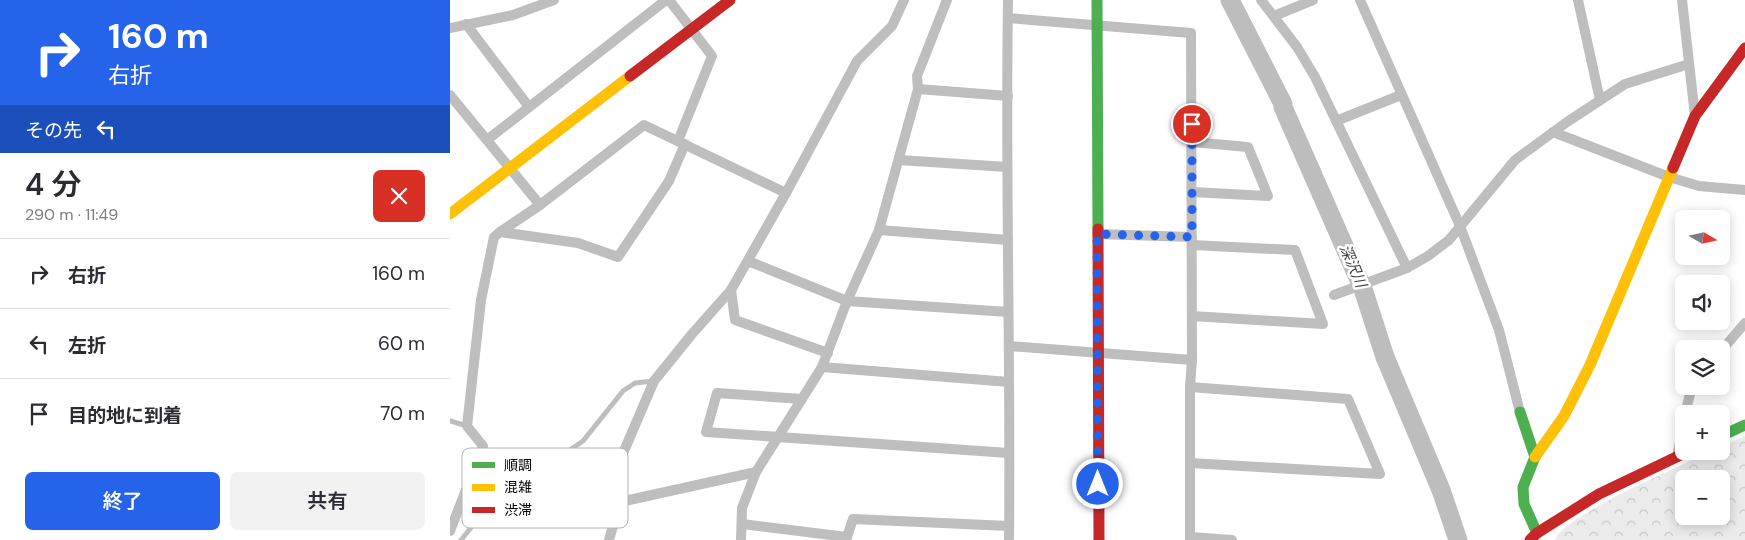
<!DOCTYPE html>
<html lang="ja">
<meta charset="utf-8">
<style>
body{margin:0;font-family:"DM Sans","Noto Sans JP",sans-serif;background:#f2f2f3;color:#2b2b33;height:100vh;display:flex;flex-direction:column;font-size:19px;white-space:nowrap}
*{box-sizing:border-box;margin:0}
p{font-size:16px;color:#7c7c81}
.icon{flex:none;width:28px;height:28px;fill:none;stroke:currentColor;stroke-width:2;stroke-linecap:round;stroke-linejoin:round}
.map{position:relative;flex:1;overflow:hidden}
.sheet{display:flex;flex-direction:column;background:#fff;width:450px}
.sheet>*{flex:none}
.hud{background:#2563eb;color:#fff;overflow:hidden}
.needle{width:32px;rotate:99deg}
.tools{position:absolute;left:1225px;top:210px;display:grid;gap:10px}
.tools a{display:grid;place-items:center;width:55px;height:55px;border-radius:8px;background:#fff;box-shadow:0 2px 12px #0003;font-size:25px}
.pin{position:absolute;display:grid;place-items:center;width:42px;height:42px;color:#fff;margin:-21px;border:2px solid #fff;border-radius:50%;box-shadow:0 1px 5px #0007}
.me{position:absolute;width:55px;margin:-28px;rotate:0deg;stroke-linejoin:round;filter:drop-shadow(0 0 4px #0008)}
.turn{display:flex;align-items:center;gap:18px;height:105px;padding:0 25px;font-size:22px}
.turn .icon{width:65px;height:65px;stroke-width:2.5}
.turn b{display:block;font-size:35px;line-height:42px}
.then{display:flex;align-items:center;height:48px;padding:0 25px;background:#0003;gap:10px;font-size:19px}
.round{display:grid;place-items:center;flex:none;width:52px;height:52px;border-radius:8px;background:#f2f2f3}
.head{display:flex;align-items:center;justify-content:space-between;height:85px;padding:0 25px}
h1{font-size:30px;font-weight:600;line-height:38px}
.primary-button{display:flex;gap:10px;margin-top:auto;padding:10px 25px}
.primary-button a{flex:1;height:58px;border-radius:8px;background:#2563eb;color:#fff;font-size:20px;font-weight:600;line-height:58px;text-align:center}
.primary-button a+a{background:#f2f2f3;color:#2b2b33}
ul{padding:0;list-style:none}
li{display:flex;align-items:center;gap:15px;height:70px;padding:0 25px;border-top:1px solid #e1e1e2}
li div{flex:1}
li b{display:block;font-size:19px}
li em{font-style:normal}
main{display:flex;flex:1;min-height:0}
.map>svg:first-child{display:block}
</style>
<main>
<section class="sheet">
<div class="hud">
<div class="turn"><svg class="icon" aria-label="right" viewBox="0 0 24 24"><path d="M7 20v-9h11M14 6l5 5-5 5"/></svg><div><b>160 m</b>右折</div></div>
<div class="then">その先<svg class="icon" aria-label="left" viewBox="0 0 24 24"><path d="M17 20v-9H6M10 6l-5 5 5 5"/></svg></div>
</div>
<div class="head"><div><h1>4 分</h1><p>290 m · 11:49</p></div><a class="round" style="background:#d93025;color:#fff"><svg class="icon" aria-label="close" viewBox="0 0 24 24"><path d="M6 6l12 12M18 6L6 18"/></svg></a></div>
<ul>
<li><svg class="icon" aria-label="right" viewBox="0 0 24 24"><path d="M7 20v-9h11M14 6l5 5-5 5"/></svg><div><b>右折</b></div><em>160 m</em></li>
<li><svg class="icon" aria-label="left" viewBox="0 0 24 24"><path d="M17 20v-9H6M10 6l-5 5 5 5"/></svg><div><b>左折</b></div><em>60 m</em></li>
<li><svg class="icon" aria-label="arrive" viewBox="0 0 24 24"><path d="M6 21V4h12l-3 4 3 4H6"/></svg><div><b>目的地に到着</b></div><em>70 m</em></li>
</ul>
<div class="primary-button"><a>終了</a><a>共有</a></div>
</section>
<div class="map">
<svg width="1295" height="540" viewBox="0 0 1295 540">
<defs>
<pattern id="park-crowns" width="20" height="18" patternUnits="userSpaceOnUse" patternTransform="scale(1.25)"><rect width="20" height="18" fill="#ebebeb"/><path d="M2 6a3 3 0 1 1 6 0M12 15a3 3 0 1 1 6 0" fill="none" stroke="#c8c8c8"/></pattern>
</defs>
<rect width="100%" height="100%" fill="#fff"/>
<path fill="url(#park-crowns)" fill-rule="evenodd" d="M1295,436V540H1105C1112,516 1235,464 1262,451H1271V447ZM1234,479H1271V516H1234Z"/>
<g fill="none" stroke-linecap="round" stroke-linejoin="round">
<path stroke="#bdbdbd" stroke-width="19" d="M780,0L833,104V107L913,289L935,357L991,490L1008,540"/>
<g stroke="#bebebe" stroke-width="5">
<path d="M0,421L17,426"/>
<path d="M11,540L36,509L74,475L102,462L133,441L173,391L185,383L204,381"/>
</g>
<g stroke="#bebebe" stroke-width="10">
<path d="M219,0L262,56L228,141"/>
<path d="M558,0C555,180 561,360 559,540"/>
<path d="M811,0L847,47L865,77L957,268"/>
<path d="M910,0L1010,226L1049,330L1070,412"/>
<path d="M1128,0L1150,100"/>
<path d="M1232,0L1245,116"/>
<path d="M824,16L863,0"/>
<path d="M558,18L741,33L742,360L740,387V540"/>
<path d="M16,24L79,107"/>
<path d="M0,28L63,15L104,0"/>
<path d="M468,89L558,96"/>
<path d="M0,95L90,205L194,125L336,193"/>
<path d="M886,121L951,95"/>
<path d="M1103,132L1219,177L1249,186L1295,190"/>
<path d="M37,140L216,0"/>
<path d="M449,160L557,167"/>
<path d="M742,192L818,196L798,147L742,142"/>
<path d="M90,205L50,232L128,243L168,257L219,181L235,144"/>
<path d="M429,230L558,240"/>
<path d="M647,234L742,237"/>
<path d="M298,261L397,301L558,312"/>
<path d="M281,290L285,320L378,353"/>
<path d="M884,295L957,268L978,256L999,240L1065,160L1117,122L1175,84L1239,64"/>
<path d="M742,316L873,324L845,250L742,245"/>
<path d="M559,346L742,360"/>
<path d="M1271,351L1295,323"/>
<path d="M372,367L559,382"/>
<path d="M740,387L898,399L930,474L740,463"/>
<path d="M352,399L267,393L256,432L559,453"/>
<path d="M1235,414L1242,386"/>
<path d="M1227,457L1234,422"/>
<path d="M170,502L306,472"/>
<path d="M292,524L397,537"/>
<path d="M0,531L33,446L17,426L31,300L44,237L50,232"/>
<path d="M740,537L782,540"/>
<path d="M159,540L170,502L171,458L204,381L242,334L281,290L336,193L407,61L442,26L454,0"/>
<path d="M291,540L292,508L306,472L372,367L397,301L429,230L468,89L467,76L497,0"/>
<path d="M396,540L403,519L559,526"/>
</g>
<g stroke="#4caf50" stroke-width="11">
<path d="M647,0L648,229"/>
<path d="M1070,412L1085,457L1073,487L1074,504L1087,533"/>
<path d="M1271,436L1295,425"/>
</g>
<g stroke="#ffc107" stroke-width="11">
<path d="M0,214L180,76"/>
<path d="M1085,457L1114,416L1140,365L1223,168"/>
</g>
<g stroke="#c62828" stroke-width="11">
<path d="M180,76L280,0"/>
<path d="M1223,168L1245,116L1295,48"/>
<path d="M648,229L649,540"/>
<path d="M1080,540L1087,533L1149,494L1239,451"/>
</g>
</g>
<g fill="none" stroke-linecap="round" stroke-linejoin="round">
<path stroke="#2563eb" stroke-width="9" stroke-dasharray="0 16.2" d="M648,484L647,234L742,237V124"/>
</g>
<g text-anchor="middle" stroke-width="5" stroke-linejoin="round" paint-order="stroke">
<g font-size="15" font-style="italic" fill="#424242" stroke="#fff">
<text transform="translate(903 266) rotate(67)" y="5">深沢川</text>
</g>
</g>
<rect x="12" y="448" width="166" height="80" rx="8" fill="#fff" stroke="#b2b2b2" stroke-width="1"/>
<rect x="22" y="462" width="23" height="6" fill="#4caf50"/>
<rect x="22" y="484" width="23" height="7" fill="#ffc107"/>
<rect x="22" y="507" width="23" height="6" fill="#c62828"/>
<g font-size="14" fill="#000">
<text x="54" y="470">順調</text>
<text x="54" y="492">混雑</text>
<text x="54" y="515">渋滞</text>
</g>
</svg>
<div class="tools">
<a><svg class="needle" viewBox="-14 -14 28 28"><path d="M0-13l5 13h-10z" fill="#e53935"/><path d="M0 13l5-13h-10z" fill="#7c7c81"/></svg></a>
<a><svg class="icon" aria-label="sound" viewBox="0 0 24 24"><path d="M4 9h4l5-4v14l-5-4H4zM17 9q2 3 0 6"/></svg></a>
<a><svg class="icon" aria-label="layers" viewBox="0 0 24 24"><path d="M12 4l9 5-9 5-9-5zM3 14l9 5 9-5"/></svg></a>
<a>+</a>
<a>−</a>
</div>
<div class="pin" style="left:742px;top:124px;background:#d93025"><svg class="icon" aria-label="arrive" viewBox="0 0 24 24"><path d="M6 21V4h12l-3 4 3 4H6"/></svg></div>
<svg class="me" style="left:648px;top:484px" viewBox="-20 -20 40 40"><circle r="17" fill="#2563eb" stroke="#fff" stroke-width="3"/><path d="M0-11L8 9 0 5-8 9z" fill="#fff"/></svg>
</div>
</main>
